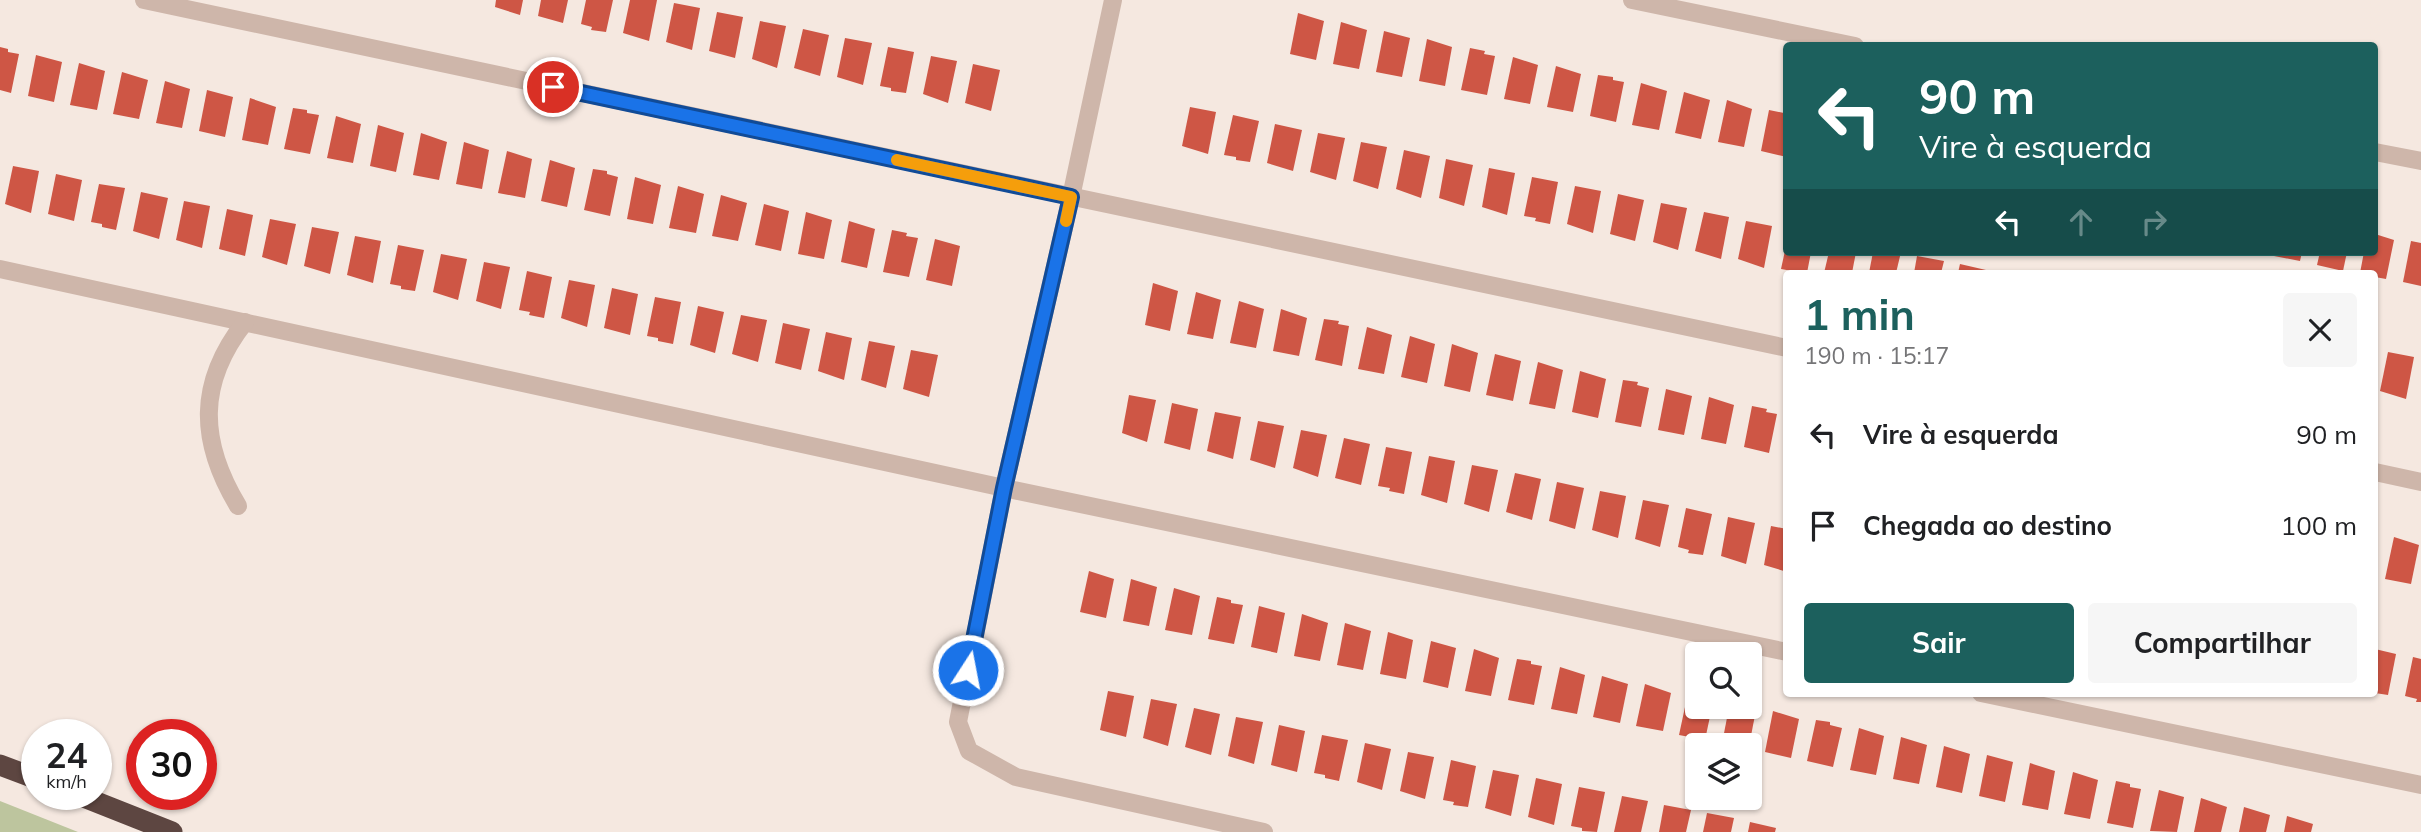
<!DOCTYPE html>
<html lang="pt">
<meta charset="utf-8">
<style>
body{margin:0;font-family:Mulish,sans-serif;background:#f6f6f6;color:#202124;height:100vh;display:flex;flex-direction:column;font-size:26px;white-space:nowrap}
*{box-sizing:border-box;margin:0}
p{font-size:23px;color:#757577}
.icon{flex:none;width:38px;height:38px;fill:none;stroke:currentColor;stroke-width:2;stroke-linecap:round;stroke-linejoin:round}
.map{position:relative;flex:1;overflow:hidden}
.panel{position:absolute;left:1783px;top:270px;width:595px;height:427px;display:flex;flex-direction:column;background:#fff;border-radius:7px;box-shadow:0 2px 5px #0004}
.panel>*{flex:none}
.banner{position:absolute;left:1783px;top:42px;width:595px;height:214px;border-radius:7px;box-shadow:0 2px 5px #0004;background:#1c605d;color:#fff;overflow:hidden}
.fabs{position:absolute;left:1685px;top:642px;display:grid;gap:14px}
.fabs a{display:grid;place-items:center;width:77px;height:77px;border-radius:7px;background:#fff;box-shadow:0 2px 5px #0004;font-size:35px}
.speed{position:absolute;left:21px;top:719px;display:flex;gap:14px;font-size:35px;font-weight:700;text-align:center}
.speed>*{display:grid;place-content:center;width:91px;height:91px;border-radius:50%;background:#fff;box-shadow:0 2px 5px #0004;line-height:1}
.speed small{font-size:18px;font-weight:400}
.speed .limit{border:10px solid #d22;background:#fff;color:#111}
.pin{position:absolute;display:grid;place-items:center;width:60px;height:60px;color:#fff;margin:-30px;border:4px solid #fff;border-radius:50%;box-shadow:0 2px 7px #0007}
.me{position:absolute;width:77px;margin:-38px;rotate:11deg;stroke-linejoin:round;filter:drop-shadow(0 0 5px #0008)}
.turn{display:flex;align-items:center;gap:24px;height:147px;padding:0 21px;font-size:32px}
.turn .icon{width:91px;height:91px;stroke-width:2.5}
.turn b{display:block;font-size:49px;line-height:60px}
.lanes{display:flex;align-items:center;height:66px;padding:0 21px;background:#0003;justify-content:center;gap:35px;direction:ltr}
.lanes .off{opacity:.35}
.round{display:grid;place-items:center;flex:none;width:74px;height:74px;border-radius:7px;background:#f6f6f6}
.overview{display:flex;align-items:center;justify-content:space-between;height:119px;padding:0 21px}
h1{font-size:42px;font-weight:700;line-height:52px;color:#1c605d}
.primary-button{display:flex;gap:14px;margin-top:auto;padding:14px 21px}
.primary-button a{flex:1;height:80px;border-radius:7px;background:#1c605d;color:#fff;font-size:28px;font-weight:700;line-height:80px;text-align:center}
.primary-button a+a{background:#f6f6f6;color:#202124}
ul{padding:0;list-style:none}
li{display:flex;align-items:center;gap:21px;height:91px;padding:0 21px}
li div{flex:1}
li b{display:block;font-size:26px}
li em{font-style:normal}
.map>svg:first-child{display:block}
</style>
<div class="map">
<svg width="2421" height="832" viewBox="0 0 2421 832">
<rect width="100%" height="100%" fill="#f5e8e0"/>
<path fill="#bdc59e" d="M0,801L78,832H0Z"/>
<g fill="#ce5645">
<path d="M496,0H523L520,15L495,7Z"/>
<path d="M541,0H568L563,23L538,16Z"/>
<path d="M586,0H613L606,32L591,30L592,27L581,24Z"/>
<path d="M630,0H657L649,41L623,33Z"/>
<path d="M674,3L700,8L692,50L666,42Z"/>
<path d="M717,12L743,17L735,58L709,51Z"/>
<path d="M1298,13L1324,21L1316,60L1290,54Z"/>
<path d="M760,21L786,26L777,68L752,59Z"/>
<path d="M1341,22L1367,30L1359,69L1333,64Z"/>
<path d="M803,29L829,35L820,76L794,68Z"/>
<path d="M1384,31L1410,38L1402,77L1376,72Z"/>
<path d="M845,38L872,43L863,85L837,77Z"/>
<path d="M1427,39L1452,47L1445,86L1419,81Z"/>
<path d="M0,47L8,49V52L19,54L11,93L0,90Z"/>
<path d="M888,47L914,52L906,93L891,91V88L880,86Z"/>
<path d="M1470,48L1485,51L1484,54L1495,56L1487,95L1461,90Z"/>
<path d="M36,55L62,62L54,102L28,96Z"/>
<path d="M931,56L957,61L948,103L923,94Z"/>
<path d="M1513,57L1538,65L1530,104L1504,99Z"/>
<path d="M79,63L105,71L97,110L70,105Z"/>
<path d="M973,64L1000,70L991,111L965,103Z"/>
<path d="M1556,66L1581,74L1573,112L1547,107Z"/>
<path d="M122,72L148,80L139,119L113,114Z"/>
<path d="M1598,75L1613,77V80L1624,82L1616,122L1590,116Z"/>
<path d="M165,81L190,89L182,128L156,123Z"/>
<path d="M1641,83L1667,91L1659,130L1632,125Z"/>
<path d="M207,90L233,97L225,137L199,131Z"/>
<path d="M1684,92L1710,100L1701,139L1675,133Z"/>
<path d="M250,98L276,107L268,145L242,140Z"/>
<path d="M1727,100L1752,109L1744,147L1718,142Z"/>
<path d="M1190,107L1216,112L1208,154L1182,146Z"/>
<path d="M293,108L307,110V113L319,115L310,154L284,149Z"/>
<path d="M1769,110L1784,113V115L1787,116V157L1761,151Z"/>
<path d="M1233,115L1259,121L1250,162L1236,160V157L1224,155Z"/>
<path d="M336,116L361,124L353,163L327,158Z"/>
<path d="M1275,124L1302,130L1293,171L1267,163Z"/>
<path d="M378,125L404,133L396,172L370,166Z"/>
<path d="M421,133L447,142L439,180L413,175Z"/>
<path d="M1318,133L1345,138L1336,180L1310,172Z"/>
<path d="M464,142L489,150L482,189L456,184Z"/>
<path d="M1361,142L1387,147L1378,189L1353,181Z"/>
<path d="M1404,150L1430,156L1421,198L1396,189Z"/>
<path d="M507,151L532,159L525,198L498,193Z"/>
<path d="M1446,159L1473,165L1464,206L1439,198Z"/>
<path d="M550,160L575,168L567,207L541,201Z"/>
<path d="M13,166L39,171L31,213L5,204Z"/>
<path d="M1489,168L1515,173L1507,215L1482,207Z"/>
<path d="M593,169L607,171V174L618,177L610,216L584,210Z"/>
<path d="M56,174L82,180L74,221L48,214Z"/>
<path d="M635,177L661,185L653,224L627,219Z"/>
<path d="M1532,177L1558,182L1550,224L1535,221L1536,218L1524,216Z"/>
<path d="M99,184L125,188L116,230L102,227V224L91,222Z"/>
<path d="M678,186L704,194L696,233L669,228Z"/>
<path d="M1575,186L1601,191L1593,233L1567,224Z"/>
<path d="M141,192L168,198L159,239L133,231Z"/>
<path d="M1618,194L1644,200L1635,241L1610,234Z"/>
<path d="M721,195L747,203L738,241L712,236Z"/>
<path d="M184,201L210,206L202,248L176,240Z"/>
<path d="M1661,203L1687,208L1678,250L1653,242Z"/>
<path d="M764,204L789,211L781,251L755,245Z"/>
<path d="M227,209L253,215L245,256L219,249Z"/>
<path d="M806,212L832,220L824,259L798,254Z"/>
<path d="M1704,212L1729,217L1721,259L1695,251Z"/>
<path d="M270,219L296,224L287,265L262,257Z"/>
<path d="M849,221L875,229L867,268L841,262Z"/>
<path d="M1746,221L1772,226L1764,268L1738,259Z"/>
<path d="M312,227L339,232L330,274L304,266Z"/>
<path d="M892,230L907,233L906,236L918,238L909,277L883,272Z"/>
<path d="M2375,234L2394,240L2386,279L2375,277V273H2360L2364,252H2375Z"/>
<path d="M355,236L381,241L373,283L347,275Z"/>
<path d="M935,239L960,246L952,286L926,280Z"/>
<path d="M2411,241L2421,243V286L2403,282Z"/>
<path d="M398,245L424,250L415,291L401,289V286L390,284Z"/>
<path d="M1786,246L1787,252H1811L1807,273H1792V271L1781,269Z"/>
<path d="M1829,252H1856L1852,273H1824Z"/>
<path d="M1873,252H1901L1896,273H1869Z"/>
<path d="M2275,252H2302L2300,261L2274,256Z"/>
<path d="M2320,252H2347L2343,271L2317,265Z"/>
<path d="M441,254L467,259L458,300L433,292Z"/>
<path d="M1917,256L1944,261L1941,273H1914Z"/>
<path d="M484,262L510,267L501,309L476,301Z"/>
<path d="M1960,264L1986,270L1985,273H1958Z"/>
<path d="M527,271L552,277L544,318L529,315L530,312L519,310Z"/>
<path d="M569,280L595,285L587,327L561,318Z"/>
<path d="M1153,283L1178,291L1170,331L1145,325Z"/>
<path d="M612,288L638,294L630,335L604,328Z"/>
<path d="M1196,292L1221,300L1213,339L1187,334Z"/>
<path d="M655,297L681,302L673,344L658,341V338L647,336Z"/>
<path d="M1239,301L1264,309L1256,348L1230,343Z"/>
<path d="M698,306L724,312L715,353L690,345Z"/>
<path d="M1281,309L1307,318L1299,356L1273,351Z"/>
<path d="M741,315L767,320L758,362L732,354Z"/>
<path d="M1324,319L1339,321L1338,324L1349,326L1342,366L1315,360Z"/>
<path d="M783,323L810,329L801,370L775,363Z"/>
<path d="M1367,327L1392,335L1384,374L1358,369Z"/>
<path d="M826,332L852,338L844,380L818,371Z"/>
<path d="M1410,336L1435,344L1427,383L1401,377Z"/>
<path d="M869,341L895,346L886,388L861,380Z"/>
<path d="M1452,344L1478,353L1470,392L1444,386Z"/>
<path d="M911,350L938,355L929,397L903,389Z"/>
<path d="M2388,352L2414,357L2406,399L2380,391Z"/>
<path d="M1495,354L1521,361L1513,401L1486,395Z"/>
<path d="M1538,362L1563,370L1555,409L1529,404Z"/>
<path d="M1580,371L1606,379L1598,418L1572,412Z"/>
<path d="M1623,380L1638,382L1637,385L1649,388L1641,427L1615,422Z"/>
<path d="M1666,389L1692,396L1684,435L1658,430Z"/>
<path d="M1129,395L1156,400L1147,442L1122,433Z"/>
<path d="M1709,397L1734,405L1726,444L1701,439Z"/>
<path d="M1172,403L1198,409L1190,450L1164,443Z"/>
<path d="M1752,406L1767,409L1766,412L1777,414L1769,453L1744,447Z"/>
<path d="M1215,412L1241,417L1233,459L1207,451Z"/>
<path d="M1258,421L1284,426L1275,468L1250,460Z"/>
<path d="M1301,430L1327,435L1318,477L1293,468Z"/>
<path d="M1344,438L1370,444L1361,485L1335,478Z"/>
<path d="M1386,447L1412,452L1404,494L1389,491L1390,488L1378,486Z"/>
<path d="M1429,456L1455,461L1447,503L1421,495Z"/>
<path d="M1472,465L1498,470L1489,512L1464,504Z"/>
<path d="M1515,473L1541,479L1532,520L1506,512Z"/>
<path d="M1557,482L1584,488L1575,529L1549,521Z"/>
<path d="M1600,491L1626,496L1618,538L1592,530Z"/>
<path d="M1643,500L1669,505L1660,547L1635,539Z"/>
<path d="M1686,508L1712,514L1703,555L1688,553L1689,550L1678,547Z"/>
<path d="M1728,517L1755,523L1746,564L1721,556Z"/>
<path d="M1771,526L1787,529V572L1764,565Z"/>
<path d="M2394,537L2419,545L2411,584L2385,579Z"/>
<path d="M1089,571L1114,579L1106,618L1080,612Z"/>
<path d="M1131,579L1157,587L1149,626L1123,621Z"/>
<path d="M1174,588L1200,596L1192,635L1165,630Z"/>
<path d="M1217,597L1231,600V603L1243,605L1234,644L1208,639Z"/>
<path d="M1259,606L1285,613L1277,653L1251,647Z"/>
<path d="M1302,614L1328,623L1320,661L1294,656Z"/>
<path d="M1345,623L1371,631L1363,670L1337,665Z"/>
<path d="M1388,632L1413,640L1406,679L1380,674Z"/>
<path d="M1431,641L1456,648L1448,688L1423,682Z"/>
<path d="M1474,649L1499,658L1491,696L1465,691Z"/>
<path d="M2375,649L2396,654L2388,695L2375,693Z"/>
<path d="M2413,657L2421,659V702H2416L2417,699L2405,696Z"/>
<path d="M1517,659L1531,661V664L1542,666L1534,705L1508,700Z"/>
<path d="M1560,667L1585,675L1577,714L1551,709Z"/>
<path d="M1602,676L1628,684L1620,723L1593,717Z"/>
<path d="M1645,684L1671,693L1663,731L1636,726Z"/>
<path d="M1108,691L1134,696L1126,737L1100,730Z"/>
<path d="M1688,693L1698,696V707H1712L1705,740L1679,735Z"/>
<path d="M1151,699L1177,704L1168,746L1143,738Z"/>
<path d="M1729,707L1756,710L1749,746L1722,744Z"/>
<path d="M1194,708L1220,714L1211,755L1185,747Z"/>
<path d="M1773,711L1799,719L1791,758L1765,752Z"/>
<path d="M1236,717L1263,722L1254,764L1228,756Z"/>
<path d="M1816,720L1830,722V725L1842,728L1833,767L1807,761Z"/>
<path d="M1279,725L1305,731L1297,772L1271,765Z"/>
<path d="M1859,728L1884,736L1876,775L1850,770Z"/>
<path d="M1322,735L1348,740L1339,781L1325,778V775L1314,773Z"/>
<path d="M1901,737L1927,745L1919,784L1893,779Z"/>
<path d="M1365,743L1391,749L1382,790L1357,782Z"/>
<path d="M1944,746L1970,754L1962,793L1936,787Z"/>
<path d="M1408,752L1434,757L1425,799L1400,791Z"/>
<path d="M1987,755L2013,762L2005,802L1979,796Z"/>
<path d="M1451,760L1476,766L1468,807L1453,805L1454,802L1443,800Z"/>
<path d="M2030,763L2055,771L2048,810L2022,805Z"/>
<path d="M1493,770L1519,775L1511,816L1485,808Z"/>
<path d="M2073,772L2098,780L2090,819L2064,814Z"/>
<path d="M1536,778L1562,784L1554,825L1528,817Z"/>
<path d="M2116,781L2130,784V787L2141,789L2133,828L2107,823Z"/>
<path d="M1579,787L1605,792L1597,832L1582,831V828L1571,826Z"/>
<path d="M2159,790L2184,797L2177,832L2150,831Z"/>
<path d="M1622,796L1648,801L1641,832H1614Z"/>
<path d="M2201,798L2227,807L2221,832H2194Z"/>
<path d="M1664,805L1691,810L1686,832H1659Z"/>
<path d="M2244,807L2270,815L2266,832H2239Z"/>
<path d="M1707,813L1734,818L1731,832H1703Z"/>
<path d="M2287,816L2313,824L2311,832H2284Z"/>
<path d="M1750,822L1776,828L1775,832H1748Z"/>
</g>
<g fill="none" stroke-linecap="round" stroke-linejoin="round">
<g stroke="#ceb6aa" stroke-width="18">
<path d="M144,0L1787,348"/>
<path d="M1113,0L1071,197L1004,488L958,722L969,751L1016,777L1264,832"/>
<path d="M1632,0L1855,46"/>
<path d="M2375,152L2421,161"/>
<path d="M0,269L1004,488L1787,652"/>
<path d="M2375,472L2421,482"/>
<path d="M238,506C199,441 197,383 245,322"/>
<path d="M1981,693L2421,785"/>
</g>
<g stroke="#5d4641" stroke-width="21">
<path d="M0,765L37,779"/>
<path d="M76,794L172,832"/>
</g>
</g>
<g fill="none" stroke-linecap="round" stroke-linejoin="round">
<g stroke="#114b97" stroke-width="18">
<path id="route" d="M553,87L1071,197L1004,488L968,670"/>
</g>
<use href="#route" stroke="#1a73e8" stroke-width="12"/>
<path stroke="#f59e0b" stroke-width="12" d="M897,160L1071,197L1066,221"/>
</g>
</svg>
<div class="fabs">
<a><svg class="icon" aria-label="search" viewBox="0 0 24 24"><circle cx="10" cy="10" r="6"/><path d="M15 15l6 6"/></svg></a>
<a><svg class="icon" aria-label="layers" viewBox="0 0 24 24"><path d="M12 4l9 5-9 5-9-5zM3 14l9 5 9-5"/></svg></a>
</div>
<div class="speed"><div>24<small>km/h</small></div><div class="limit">30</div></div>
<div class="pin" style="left:553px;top:87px;background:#d93025"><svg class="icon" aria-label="arrive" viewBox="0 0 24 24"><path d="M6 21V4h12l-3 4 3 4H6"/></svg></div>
<svg class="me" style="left:968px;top:670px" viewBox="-20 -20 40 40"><circle r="17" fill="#1a73e8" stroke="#fff" stroke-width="3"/><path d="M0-11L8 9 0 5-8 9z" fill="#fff"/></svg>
<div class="banner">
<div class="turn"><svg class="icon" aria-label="left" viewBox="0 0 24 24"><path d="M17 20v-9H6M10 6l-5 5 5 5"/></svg><div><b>90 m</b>Vire à esquerda</div></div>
<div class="lanes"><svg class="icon" aria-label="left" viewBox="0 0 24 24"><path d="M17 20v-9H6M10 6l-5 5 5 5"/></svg><svg class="icon off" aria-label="ahead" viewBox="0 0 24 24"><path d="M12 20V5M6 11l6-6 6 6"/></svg><svg class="icon off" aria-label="right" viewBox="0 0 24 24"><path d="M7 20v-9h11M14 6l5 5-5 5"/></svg></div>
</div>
<section class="panel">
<div class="overview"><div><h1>1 min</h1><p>190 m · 15:17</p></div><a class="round"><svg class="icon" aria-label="close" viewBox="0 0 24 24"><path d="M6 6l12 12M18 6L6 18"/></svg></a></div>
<ul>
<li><svg class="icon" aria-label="left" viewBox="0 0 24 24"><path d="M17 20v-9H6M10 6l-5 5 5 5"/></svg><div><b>Vire à esquerda</b></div><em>90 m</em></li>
<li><svg class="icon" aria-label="arrive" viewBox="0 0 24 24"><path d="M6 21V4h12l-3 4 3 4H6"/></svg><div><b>Chegada ao destino</b></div><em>100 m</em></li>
</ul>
<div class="primary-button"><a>Sair</a><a>Compartilhar</a></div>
</section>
</div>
